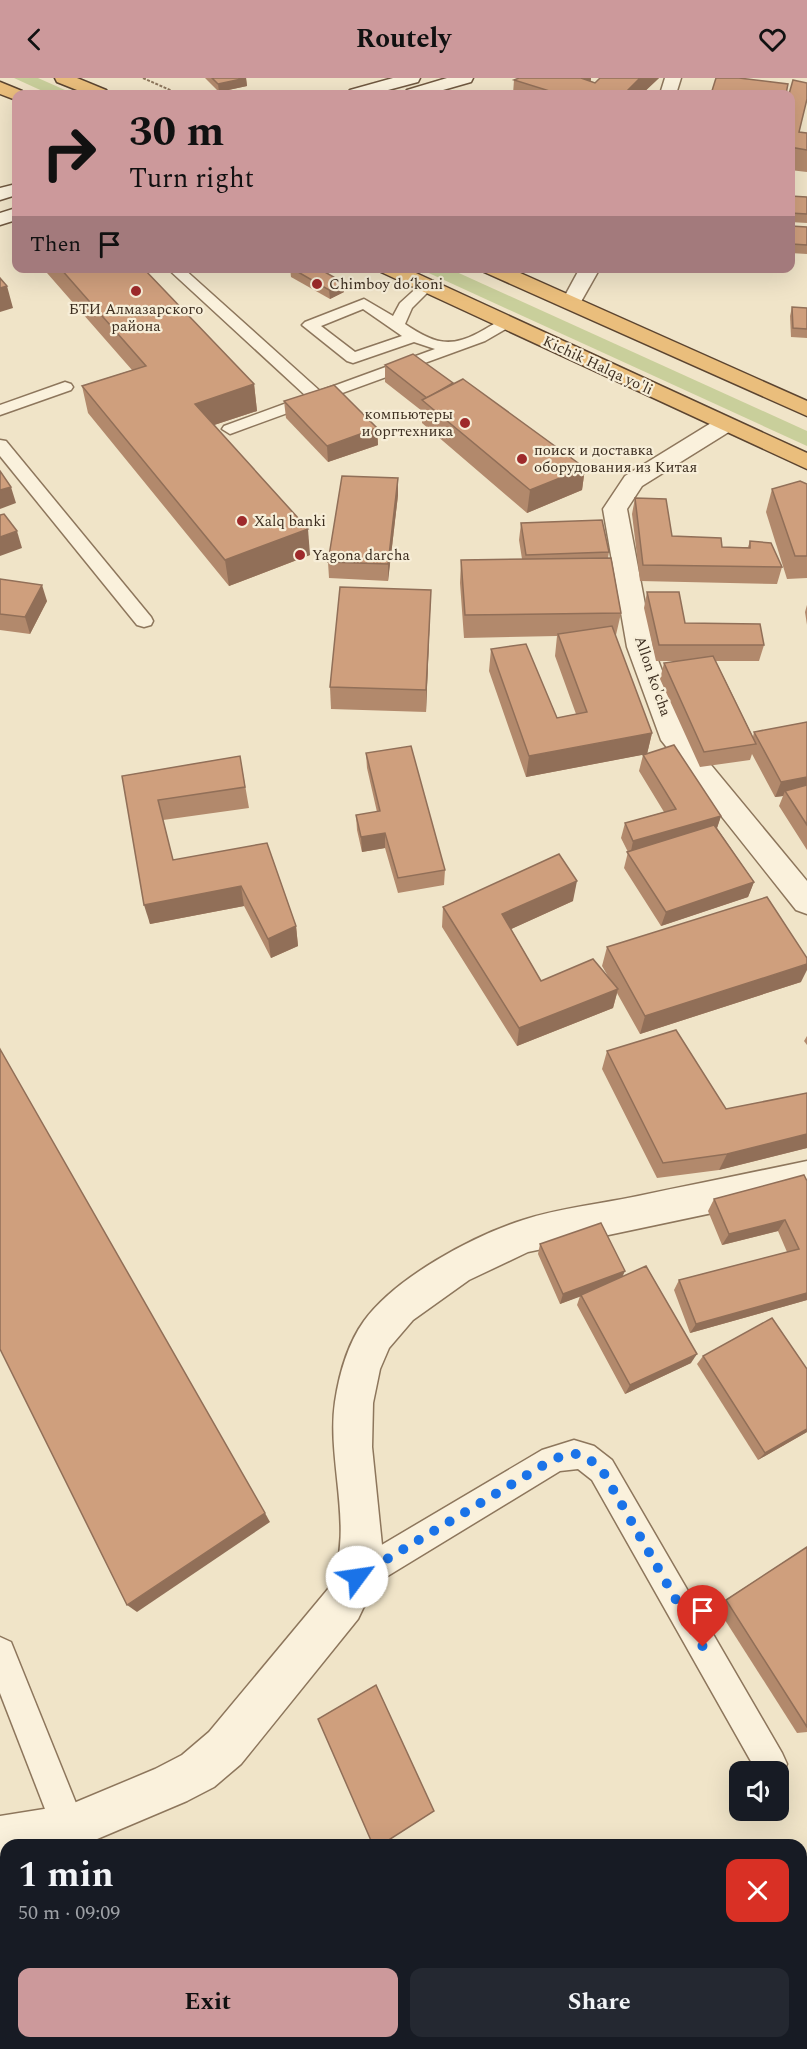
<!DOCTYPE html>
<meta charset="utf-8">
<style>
body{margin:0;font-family:Spectral,serif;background:#242831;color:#f1f3f6;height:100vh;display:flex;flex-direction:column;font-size:22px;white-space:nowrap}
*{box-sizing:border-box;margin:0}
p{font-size:20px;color:#9ea1a6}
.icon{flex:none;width:33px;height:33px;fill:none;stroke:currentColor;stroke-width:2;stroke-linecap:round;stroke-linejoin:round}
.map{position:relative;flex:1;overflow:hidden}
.drawer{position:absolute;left:0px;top:1761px;width:807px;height:210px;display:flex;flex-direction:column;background:#171b24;border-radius:18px 18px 0 0;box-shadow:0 6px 24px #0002}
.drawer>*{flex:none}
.top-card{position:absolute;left:12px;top:12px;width:783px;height:183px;border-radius:12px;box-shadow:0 6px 24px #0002;background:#cc999b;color:#111;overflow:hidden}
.buttons{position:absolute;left:729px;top:1683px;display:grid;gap:12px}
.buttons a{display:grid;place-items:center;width:60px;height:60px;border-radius:12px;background:#171b24;box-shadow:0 6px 24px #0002;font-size:30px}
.pin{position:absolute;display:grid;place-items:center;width:51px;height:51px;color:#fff;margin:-62px -26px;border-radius:50% 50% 50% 0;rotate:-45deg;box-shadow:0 0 6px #0007}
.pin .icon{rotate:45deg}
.me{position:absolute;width:66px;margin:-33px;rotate:59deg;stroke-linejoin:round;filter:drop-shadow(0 0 4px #0008)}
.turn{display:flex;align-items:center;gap:21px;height:126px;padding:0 18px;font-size:27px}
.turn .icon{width:78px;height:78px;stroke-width:2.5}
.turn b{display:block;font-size:42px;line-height:51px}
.then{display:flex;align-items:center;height:57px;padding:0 18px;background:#0003;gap:12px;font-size:22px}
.round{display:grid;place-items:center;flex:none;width:63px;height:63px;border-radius:12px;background:#242831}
.headline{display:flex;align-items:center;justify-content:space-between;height:102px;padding:0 18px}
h1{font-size:36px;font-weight:700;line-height:45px}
.primary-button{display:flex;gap:12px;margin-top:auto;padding:12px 18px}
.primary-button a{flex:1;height:69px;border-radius:12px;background:#cc999b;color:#111;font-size:24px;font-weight:700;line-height:69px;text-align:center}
.primary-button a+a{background:#242831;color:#f1f3f6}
header{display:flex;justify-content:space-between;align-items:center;height:78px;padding:0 18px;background:#cc999b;color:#111;font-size:27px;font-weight:700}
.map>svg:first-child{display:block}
</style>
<header><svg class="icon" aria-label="back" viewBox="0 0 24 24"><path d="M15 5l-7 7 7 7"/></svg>Routely<svg class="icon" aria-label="heart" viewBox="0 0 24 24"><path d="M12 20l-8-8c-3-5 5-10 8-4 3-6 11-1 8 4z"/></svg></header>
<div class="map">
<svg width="807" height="1971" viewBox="0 0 807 1971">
<rect width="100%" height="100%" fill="#f0e4c8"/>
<g fill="#c9cf9b">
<path d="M14,0H38L74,16H49Z"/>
<path d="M420,191H450L807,353V368Z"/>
</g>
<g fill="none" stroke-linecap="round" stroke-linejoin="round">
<g stroke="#8d765c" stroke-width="3">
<g id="service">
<path d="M167,190H183L320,313L435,271L414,264L353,285L347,283L302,247L305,244L364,221L393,238L400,225L422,205H432L434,208L412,230L405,246C432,264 448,271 478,255C488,250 497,243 508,240L516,245L485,263L230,356L222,351L224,348L306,318ZM363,231L402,258L355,274L321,248Z"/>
<path d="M65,304L71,306L73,309L71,312L0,337V327Z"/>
<path d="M0,362L6,363L151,539L153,543L151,547L144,549L137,547L0,378Z"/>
<path d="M574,1362L594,1368L612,1382L782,1675L787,1686L782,1697L778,1699V1694H757L592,1402L578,1391L560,1393L368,1510L357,1514L346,1510L342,1499L346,1488L542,1372Z"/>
<path d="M0,1559L11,1564L86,1750L81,1762L69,1767L57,1762L0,1615Z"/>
<path d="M6,1962V1965H52L49,1971H2Z"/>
<path d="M568,1965H612L615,1971H571Z"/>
</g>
</g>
<g stroke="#8d765c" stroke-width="3">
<g id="minor">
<path d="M665,0H681L676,16H660Z"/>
<path d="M580,190H600L578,229L571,231L564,229L561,225Z"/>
<path d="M724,340L732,342L735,347L732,352L642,408L627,431L653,569L687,658L807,803V836L796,832L661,662L627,569L603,431L625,398L716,342Z"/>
<path d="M807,1083V1115L528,1174L469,1202L413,1242L389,1270L380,1291L373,1325L372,1369L382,1467L378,1499L358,1541L241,1686L214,1709L187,1723L83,1767H6V1783L0,1784V1738L69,1727L155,1691L182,1677L209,1654L328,1511C357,1457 326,1385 335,1324C339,1297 348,1265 364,1243C395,1200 472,1158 523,1142C559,1130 600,1126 638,1118C694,1106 751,1095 807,1083Z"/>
</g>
</g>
<g stroke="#6f573f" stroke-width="3">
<g id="secondary">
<path d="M393,0H420L418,4L373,16H347L350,12Z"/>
<path d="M447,0H473L471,4L429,16H404L407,12Z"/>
<path d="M16,106V117L0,122V110Z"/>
<path d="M16,130V142L0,147V135Z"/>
</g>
</g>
<g stroke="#5b4430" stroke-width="3">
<g id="trunk">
<path d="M55,0H77L106,12L109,16H87L57,4Z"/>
<path d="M0,4L22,13L24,16H16V22L0,16Z"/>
<path d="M378,190H405L807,375V391L381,194Z"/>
<path d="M481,190H509L807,323V338L484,194Z"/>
</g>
</g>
<g stroke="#8d765c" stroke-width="2" stroke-dasharray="3 1.5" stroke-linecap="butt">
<path d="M143,0L179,16"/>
<path d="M507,16L518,12"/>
</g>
<use href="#service" fill="#faf1dc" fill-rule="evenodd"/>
<use href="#minor" fill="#faf1dc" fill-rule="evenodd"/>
<use href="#secondary" fill="#faf1dc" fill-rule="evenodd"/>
<use href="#trunk" fill="#eabe7c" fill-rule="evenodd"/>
</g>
<g fill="#b2896c">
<path d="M205,0H246L247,8L219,14Z"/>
<path d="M591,0V3L595,5L600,0H659L642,16H513L514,2Z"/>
<path d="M790,16L799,54L807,55V94L790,92Z"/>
<path d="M790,118L807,119V145L790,144Z"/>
<path d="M791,148L807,149V176L790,175V152Z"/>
<path d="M46,190H143L254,306L257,333L214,347L310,477L229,508L88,335L82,308L132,292L47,195Z"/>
<path d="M290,190L344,205V214L330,221L291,199Z"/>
<path d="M792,229L807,230V260L791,259L790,238Z"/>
<path d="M385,287L453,306L585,390L582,412L527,435L422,345V333L385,304Z"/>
<path d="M284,323L377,350L378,367L328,384L286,340Z"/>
<path d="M398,400V417L388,503L329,500L328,484Z"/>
<path d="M807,406V500L787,501L766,434L772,411Z"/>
<path d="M635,420L672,458L722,469H748L750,463L782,489L777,506L640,503L632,436Z"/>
<path d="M521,445L609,474L608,480L621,535L616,557H615L652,655L647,676L721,738L717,750L754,804L748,819L661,848L624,790L628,774L621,760L625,745L664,734L639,693L643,677L646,676L526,699L489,593L491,571L557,640L576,636L555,578L557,558L464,560L460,505L461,482L522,481L519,462Z"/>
<path d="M0,501L47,523L30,556L0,552Z"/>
<path d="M431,512L426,634L331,631L330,609Z"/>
<path d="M647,514L685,545L764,567L759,583H716L753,659L754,654L807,644V772L779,728L783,718L775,719L752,676L750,682L700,689L660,601L664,585L676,583H656L644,530Z"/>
<path d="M807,527V547L805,534Z"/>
<path d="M366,675L445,792L444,807L398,815L385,770L362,774L357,752L356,737L377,734L367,690Z"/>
<path d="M240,678L249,730L163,742L173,782L267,765L296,848L298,868L271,880L244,828L150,846L122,698Z"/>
<path d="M573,823L511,851L541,903L609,900L602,888L607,869L801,904L640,956L617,915L613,930L517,968L442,849L443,829Z"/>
<path d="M807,958V967L804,963Z"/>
<path d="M607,973L726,1031L807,1015V1070L719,1092L657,1100L602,991Z"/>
<path d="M804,1097L807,1222L690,1255L674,1212L679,1202L787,1174L778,1153L722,1167L708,1133L714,1121Z"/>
<path d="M540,1166L623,1198L691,1285L625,1316L577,1227L580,1218L560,1226L538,1176Z"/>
<path d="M703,1278L807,1291V1354L758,1382L697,1286Z"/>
<path d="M807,1469V1654L797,1655L716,1528Z"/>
<path d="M113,1965H136L199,1971H106Z"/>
</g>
<g fill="#916f58">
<path d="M246,0L247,8L219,14L218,6Z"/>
<path d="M567,0H591L590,5Z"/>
<path d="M640,0H659L642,16H624Z"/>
<path d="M344,205V214L330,221L329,212Z"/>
<path d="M7,208L13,230L0,234V210Z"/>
<path d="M254,306L257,333L199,352L195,326Z"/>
<path d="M377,350L378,367L328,384L327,368Z"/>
<path d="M585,390L582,412L527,435L530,412Z"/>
<path d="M398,400V417L388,503V486Z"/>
<path d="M11,409L16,425L0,431V412Z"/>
<path d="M308,451L310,477L229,508L225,482Z"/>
<path d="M17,453L22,470L0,478V459Z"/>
<path d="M42,507L47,523L30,556L25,539Z"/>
<path d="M431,512L430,534L426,634V612Z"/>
<path d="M652,655L647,676L526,699L529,678Z"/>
<path d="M807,699V714L785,713L783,718L775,719L781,704Z"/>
<path d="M721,738L716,753L630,778L633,763Z"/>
<path d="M385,755V770L362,774L361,759Z"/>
<path d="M577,803L573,823L500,856L502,836Z"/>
<path d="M754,804L748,819L661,848L666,834Z"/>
<path d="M241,808L244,828L150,846L144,827Z"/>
<path d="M296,848L298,868L271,880L268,861Z"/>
<path d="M807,886V892L801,904L640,956L645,938Z"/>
<path d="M618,911L613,930L517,968L519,950Z"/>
<path d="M807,1056V1070L719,1092L727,1076Z"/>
<path d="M785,1142L778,1153L722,1167L729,1156Z"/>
<path d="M625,1193L620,1204L560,1226L563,1216Z"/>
<path d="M807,1215V1222L690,1255L696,1246Z"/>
<path d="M697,1276L691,1285L625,1316L630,1307Z"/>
<path d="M807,1351V1354L758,1382L765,1375Z"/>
<path d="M265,1435L270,1444L137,1534L127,1527Z"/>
</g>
<g fill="#cf9f7d" stroke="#916f58" stroke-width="1.5">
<path d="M212,0H246L218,6Z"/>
<path d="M519,0H581L595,5L600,0H640L624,16H559L514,2Z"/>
<path d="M716,0H739L788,6L786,16H711Z"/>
<path d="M793,2L807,5V21L799,54L807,55V72L790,69V16H789Z"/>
<path d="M790,118L807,119V136L790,135Z"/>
<path d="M791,148L807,149V167L792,166Z"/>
<path d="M60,190H143L254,306L195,326L308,451L225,482L82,308L146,288Z"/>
<path d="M291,190H318L344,205L329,212Z"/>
<path d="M0,200L7,208L0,210Z"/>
<path d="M792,229L807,230V251L793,250Z"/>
<path d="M413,276L453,305L427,320L385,287Z"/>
<path d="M463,301L585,390L530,412L422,322Z"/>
<path d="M334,307L377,350L327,368L284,323Z"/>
<path d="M0,393L11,409L0,412Z"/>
<path d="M342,398L398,400L388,486L328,484Z"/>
<path d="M800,403L807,406V478H795L772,411Z"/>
<path d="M635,420L666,421L672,458L721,460L722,469L750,470V463L771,465L782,489L643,487Z"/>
<path d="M4,436L17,453L0,459V437Z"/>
<path d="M602,442L609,474L526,477L521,445Z"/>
<path d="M611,480L621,535L465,537L461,482Z"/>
<path d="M0,501L42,507L25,539L0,536Z"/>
<path d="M340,509L431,512L426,612L330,609Z"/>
<path d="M647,514H679L685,545L760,546L764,567H659Z"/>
<path d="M612,548L652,655L529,678L491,571L526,566L557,640L587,634L558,556Z"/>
<path d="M713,578L756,666L704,674L664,585Z"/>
<path d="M807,644V699L781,704L754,654Z"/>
<path d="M674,667L721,738L633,763L625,745L676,731L643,677Z"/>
<path d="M411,668L445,792L398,800L385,755L361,759L356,737L380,733L366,675Z"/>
<path d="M240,678L245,709L158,722L173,782L267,765L296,848L268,861L241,808L144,827L122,698Z"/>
<path d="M807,707V747L785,713Z"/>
<path d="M714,747L754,804L666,834L627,774Z"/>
<path d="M559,776L577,803L502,836L541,903L593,881L618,911L519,950L443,829Z"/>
<path d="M767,819L807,880V886L645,938L607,869Z"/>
<path d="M676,952L726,1031L807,1015V1056L727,1076L663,1085L607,973Z"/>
<path d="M0,971L265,1435L127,1527L0,1271Z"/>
<path d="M804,1097L807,1103V1215L696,1246L679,1202L799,1171L785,1142L729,1156L714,1121Z"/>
<path d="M601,1145L625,1193L563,1216L540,1166Z"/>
<path d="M646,1188L697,1276L630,1307L581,1217Z"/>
<path d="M772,1240L807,1291V1351L765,1375L703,1278Z"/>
<path d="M807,1469V1649L726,1522Z"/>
<path d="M376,1607L434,1733L381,1767H373L318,1641Z"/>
<path d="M324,1965H392L391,1971H323Z"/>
</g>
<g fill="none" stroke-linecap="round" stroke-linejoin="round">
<path stroke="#1a73e8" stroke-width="10" stroke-dasharray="0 18" d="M357,1499L552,1382C577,1372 582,1374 602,1392L703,1569"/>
</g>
<g fill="#9e2a2b" stroke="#f7eed8" stroke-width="2">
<circle cx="317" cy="206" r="6"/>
<circle cx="136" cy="213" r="6"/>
<circle cx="465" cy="345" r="6"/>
<circle cx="522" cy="381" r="6"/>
<circle cx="242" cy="443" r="6"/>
<circle cx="300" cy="477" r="6"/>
</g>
<g text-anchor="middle" stroke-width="4.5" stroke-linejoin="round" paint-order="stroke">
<g font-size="15" fill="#3d2e20" stroke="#f7eed8" text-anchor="start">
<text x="329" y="211">Chimboy doʻkoni</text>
<text x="136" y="236" text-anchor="middle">БТИ Алмазарского<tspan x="136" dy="17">района</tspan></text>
<text x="453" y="341" text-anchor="end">компьютеры<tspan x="453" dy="17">и оргтехника</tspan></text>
<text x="534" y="377">поиск и доставка<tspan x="534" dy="17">оборудования из Китая</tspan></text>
<text x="254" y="448">Xalq banki</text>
<text x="312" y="482">Yagona darcha</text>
</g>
<g font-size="15" fill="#3d2e20" stroke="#f7eed8">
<text transform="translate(598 287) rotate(25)" y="5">Kichik Halqa yo'li</text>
<text transform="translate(653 598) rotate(71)" y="5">Allon ko'cha</text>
</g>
</g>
</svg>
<div class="buttons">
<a><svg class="icon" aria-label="sound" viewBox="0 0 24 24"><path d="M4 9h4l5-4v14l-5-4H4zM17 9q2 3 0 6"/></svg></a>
</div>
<div class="pin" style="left:703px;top:1569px;background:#d93025"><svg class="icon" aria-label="arrive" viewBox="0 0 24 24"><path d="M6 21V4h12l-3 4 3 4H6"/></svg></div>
<svg class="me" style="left:357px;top:1499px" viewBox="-20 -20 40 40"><circle r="19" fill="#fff"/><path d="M0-13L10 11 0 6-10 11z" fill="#1a73e8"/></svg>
<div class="top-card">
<div class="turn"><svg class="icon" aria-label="right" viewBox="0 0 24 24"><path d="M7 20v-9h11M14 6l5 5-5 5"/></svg><div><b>30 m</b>Turn right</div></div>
<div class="then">Then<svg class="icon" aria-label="arrive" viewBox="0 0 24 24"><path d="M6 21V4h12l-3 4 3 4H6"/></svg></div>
</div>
<section class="drawer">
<div class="headline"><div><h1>1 min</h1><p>50 m · 09:09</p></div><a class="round" style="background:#d93025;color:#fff"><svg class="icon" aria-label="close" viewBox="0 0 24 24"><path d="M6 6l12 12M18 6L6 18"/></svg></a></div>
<div class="primary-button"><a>Exit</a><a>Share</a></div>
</section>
</div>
